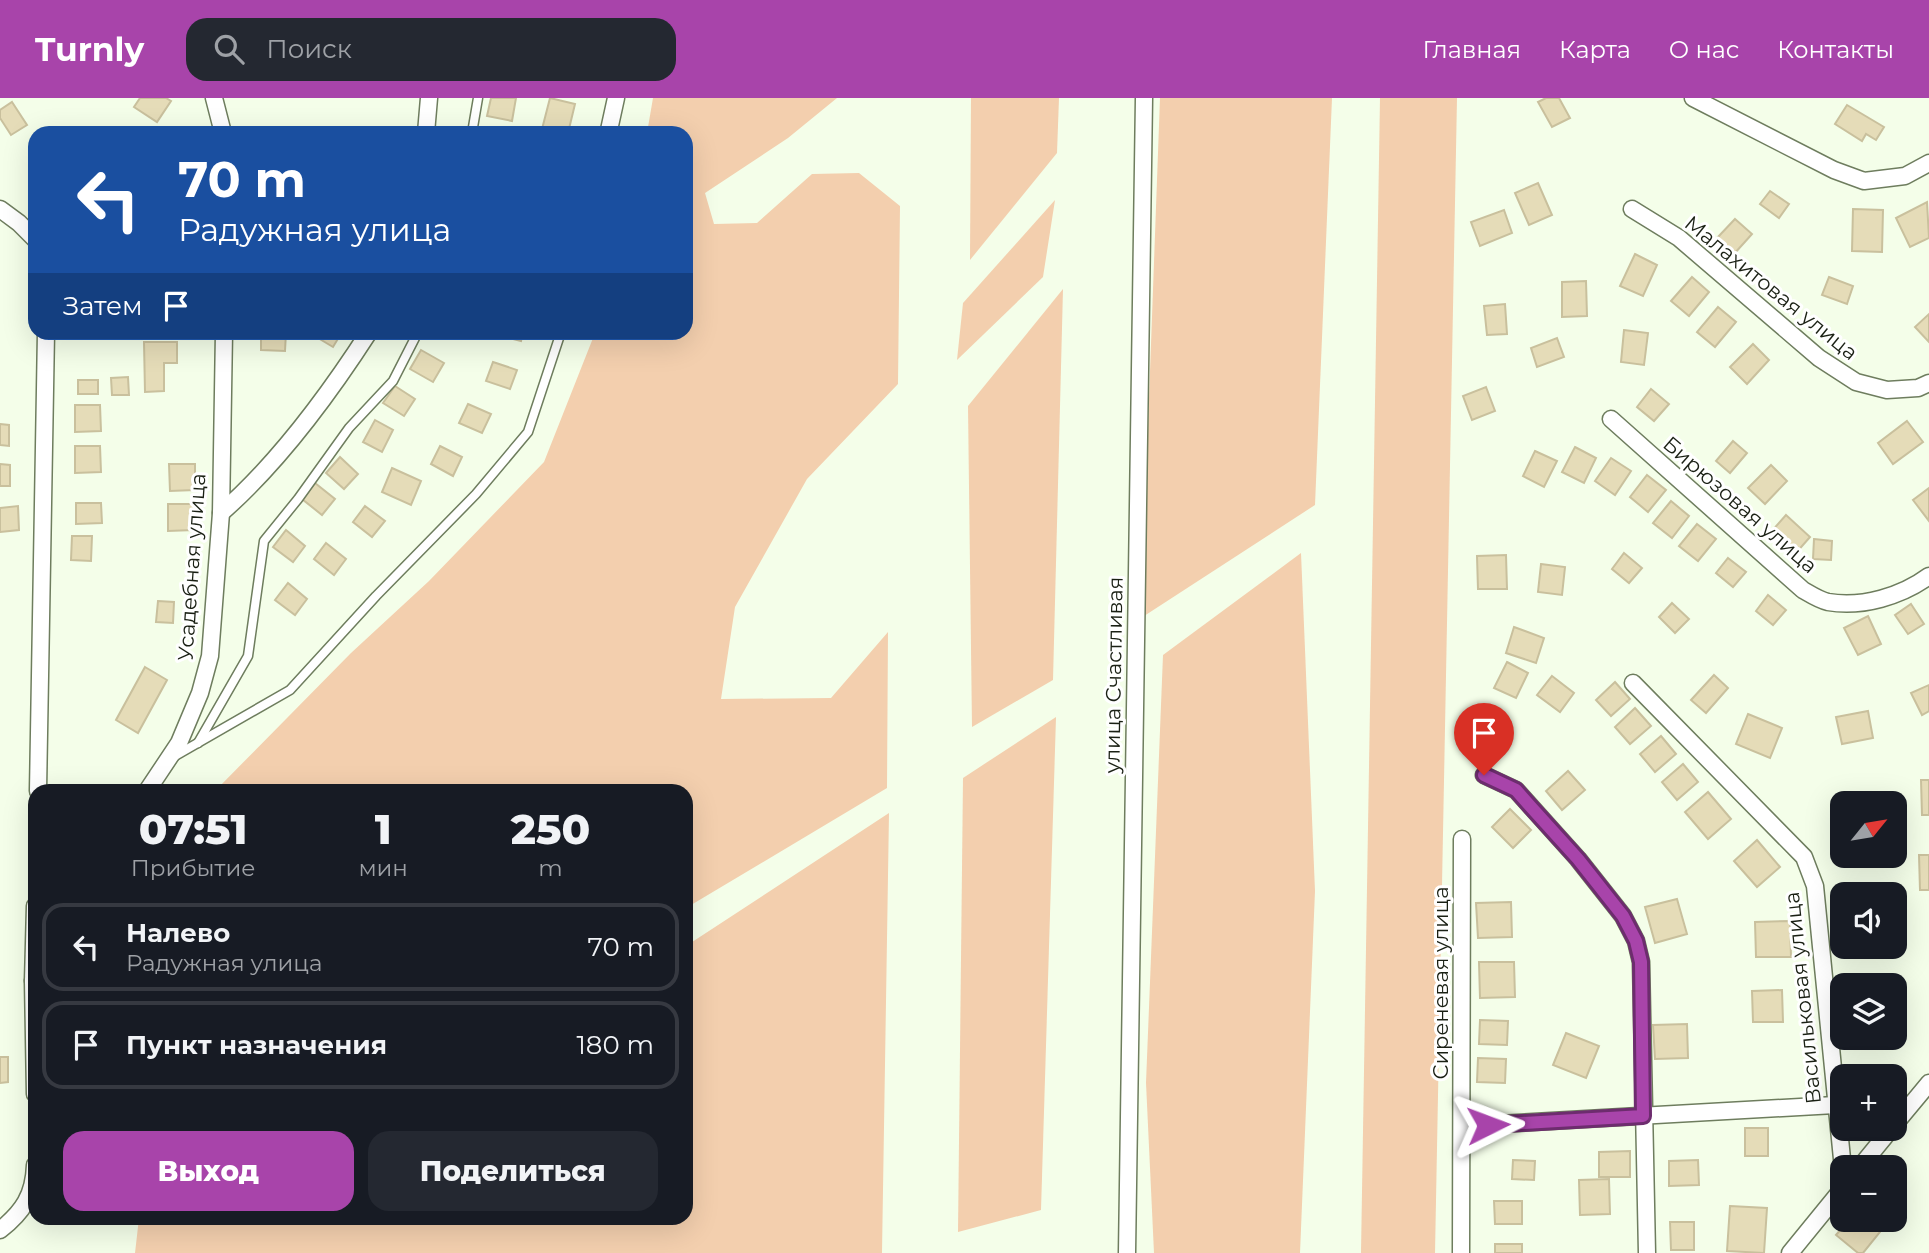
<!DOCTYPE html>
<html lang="ru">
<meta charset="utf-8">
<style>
body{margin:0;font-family:Montserrat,sans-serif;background:#242831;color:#f1f3f6;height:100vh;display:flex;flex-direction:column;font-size:26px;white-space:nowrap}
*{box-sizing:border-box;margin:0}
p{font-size:23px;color:#9ea1a6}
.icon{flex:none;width:38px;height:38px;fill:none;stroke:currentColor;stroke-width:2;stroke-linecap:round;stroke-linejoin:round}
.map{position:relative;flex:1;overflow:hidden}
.drawer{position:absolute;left:28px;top:686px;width:665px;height:441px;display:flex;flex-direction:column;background:#171b24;border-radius:21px;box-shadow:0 7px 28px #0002}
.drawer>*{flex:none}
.top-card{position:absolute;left:28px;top:28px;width:665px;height:214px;border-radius:21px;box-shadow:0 7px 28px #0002;background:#1a4fa0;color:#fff;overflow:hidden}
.needle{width:46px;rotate:60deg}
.tools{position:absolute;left:1830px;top:693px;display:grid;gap:14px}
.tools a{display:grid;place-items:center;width:77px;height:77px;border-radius:14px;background:#171b24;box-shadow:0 7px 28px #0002;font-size:35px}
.pin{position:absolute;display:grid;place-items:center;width:60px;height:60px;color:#fff;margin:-72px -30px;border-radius:50% 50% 50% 0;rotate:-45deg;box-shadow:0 0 7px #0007}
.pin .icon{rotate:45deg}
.me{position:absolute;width:77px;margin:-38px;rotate:87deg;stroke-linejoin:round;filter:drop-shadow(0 0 5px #0008)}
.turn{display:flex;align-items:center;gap:24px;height:147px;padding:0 35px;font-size:32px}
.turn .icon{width:91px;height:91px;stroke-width:2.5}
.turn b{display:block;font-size:49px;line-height:60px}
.then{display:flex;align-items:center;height:66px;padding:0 35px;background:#0003;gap:14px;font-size:26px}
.eta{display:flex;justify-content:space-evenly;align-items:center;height:119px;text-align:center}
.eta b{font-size:42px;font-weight:800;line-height:49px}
.primary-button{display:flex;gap:14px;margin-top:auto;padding:14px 35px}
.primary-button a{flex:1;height:80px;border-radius:21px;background:#a844aa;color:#fff;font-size:28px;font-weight:800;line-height:80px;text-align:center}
.primary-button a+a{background:#242831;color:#f1f3f6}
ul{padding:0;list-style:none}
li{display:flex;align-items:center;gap:21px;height:88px;margin:0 14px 10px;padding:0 21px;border:4px solid #363941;border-radius:21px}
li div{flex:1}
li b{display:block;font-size:26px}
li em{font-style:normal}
header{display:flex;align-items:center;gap:42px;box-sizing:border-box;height:98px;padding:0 35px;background:#a844aa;color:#fff}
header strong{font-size:33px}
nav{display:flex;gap:38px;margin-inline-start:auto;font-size:24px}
.search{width:490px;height:63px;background:#242831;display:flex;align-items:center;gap:18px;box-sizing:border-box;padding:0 24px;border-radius:21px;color:#9ea1a6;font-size:26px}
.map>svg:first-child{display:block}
</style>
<header>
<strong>Turnly</strong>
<div class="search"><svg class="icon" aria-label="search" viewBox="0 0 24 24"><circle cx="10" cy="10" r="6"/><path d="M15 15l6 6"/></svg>Поиск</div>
<nav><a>Главная</a><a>Карта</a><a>О нас</a><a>Контакты</a></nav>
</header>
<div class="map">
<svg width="1929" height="1155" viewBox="0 0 1929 1155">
<rect width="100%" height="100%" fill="#f4fee9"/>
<g fill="#f3cfae">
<path d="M653,0H837L788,40L705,95L714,126L757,125L812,76L859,75L900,108L898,286L807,381L735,509L721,601L831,600L888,534L887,690L686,810V693H215L351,555L429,483L544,364L595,235L686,234V35H647Z"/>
<path d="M971,0H1059L1057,55L970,162Z"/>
<path d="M1160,0H1332L1315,407L1141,520Z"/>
<path d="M1380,0H1457L1435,1155H1361Z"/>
<path d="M1055,102L1043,179L957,262L963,205Z"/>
<path d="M1063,191L1053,582L972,629L968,308Z"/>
<path d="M1301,455L1315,793L1300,1155H1154L1146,985L1163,557Z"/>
<path d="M1056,619L1041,1112L958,1134L963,680Z"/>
<path d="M889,715L882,1155H135L139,1120H686V848Z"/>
</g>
<g fill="#e5dcb8" stroke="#c9c09d" stroke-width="2">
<path d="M140,0H166L171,3L157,24L134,9Z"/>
<path d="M491,0H516L512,23L487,18Z"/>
<path d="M550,0L575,6L568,35H541Z"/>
<path d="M1546,0H1559L1570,20L1552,29L1538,4Z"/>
<path d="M12,4L27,27L11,37L0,20V12Z"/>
<path d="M1847,7L1884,29L1876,42L1866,36L1862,43L1835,26Z"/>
<path d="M1538,85L1552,117L1529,127L1515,95Z"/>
<path d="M1770,93L1789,106L1779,120L1760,106Z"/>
<path d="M1927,104L1929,140L1910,149L1896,120Z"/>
<path d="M1853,111L1883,112L1882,154L1852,153Z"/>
<path d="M1504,112L1512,135L1480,148L1471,124Z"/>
<path d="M1735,121L1752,136L1734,156L1717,140Z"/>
<path d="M1635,156L1657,167L1643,198L1620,188Z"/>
<path d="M1692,179L1709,194L1689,218L1671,203Z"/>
<path d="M1829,179L1853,188L1847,206L1822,197Z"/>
<path d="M1586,183L1587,218L1562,219V184Z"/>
<path d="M1505,206L1507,236L1487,237L1484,208Z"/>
<path d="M1718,209L1736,224L1715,249L1697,234Z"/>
<path d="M1929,216V244L1915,229Z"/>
<path d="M1624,232L1648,235L1644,267L1621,264Z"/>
<path d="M261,234H286L285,253L261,252Z"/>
<path d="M322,234H342L333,249L318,240Z"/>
<path d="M498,234H523L521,243L497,237Z"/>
<path d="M1557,240L1564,259L1537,269L1531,250Z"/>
<path d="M144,244H177V265H164V293L145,294Z"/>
<path d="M1753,246L1769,262L1747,286L1730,269Z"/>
<path d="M421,252L444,265L433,284L410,271Z"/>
<path d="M493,264L517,272L510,291L486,283Z"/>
<path d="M128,279L129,297H112L111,280Z"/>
<rect x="78" y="282" width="20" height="14"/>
<path d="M395,288L415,301L404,318L383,305Z"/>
<path d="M1486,289L1495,313L1472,322L1463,298Z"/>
<path d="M1651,291L1669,306L1654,323L1637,309Z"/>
<path d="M468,306L491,316L482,335L459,325Z"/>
<path d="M75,307H100L101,333L75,334Z"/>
<path d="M375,322L393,332L382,354L363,344Z"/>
<path d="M1907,323L1923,344L1893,366L1878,345Z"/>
<path d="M0,326L9,327V348L0,347Z"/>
<path d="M1733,343L1747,355L1730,375L1716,363Z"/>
<path d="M75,348H100L101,374L75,375Z"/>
<path d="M440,348L462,359L453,378L431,366Z"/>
<path d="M1575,349L1596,360L1584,385L1562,374Z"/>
<path d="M1535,353L1557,363L1544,389L1523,378Z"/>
<path d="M340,359L358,376L344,391L326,375Z"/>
<path d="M1611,360L1631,373L1615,397L1595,383Z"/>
<path d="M0,366L10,367V388H0Z"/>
<path d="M169,366H195V392L170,393Z"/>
<path d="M1771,367L1787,383L1765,406L1748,390Z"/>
<path d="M392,370L421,383L411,407L382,394Z"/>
<path d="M1647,377L1666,392L1648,414L1630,399Z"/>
<path d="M315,385L335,401L322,417L302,401Z"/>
<path d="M1929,390V423L1913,402Z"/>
<path d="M1671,403L1689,418L1672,440L1653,425Z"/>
<path d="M76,405H101L102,425L76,426Z"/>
<path d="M168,406H193L194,432L168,433Z"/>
<path d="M18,408L19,432L0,434V410Z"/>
<path d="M365,408L385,423L372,439L353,424Z"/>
<path d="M1786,417L1810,439L1795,456L1771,434Z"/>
<path d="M1697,426L1716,441L1698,463L1679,448Z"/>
<path d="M286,432L305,448L293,464L273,449Z"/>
<path d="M72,438H92L91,463L71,462Z"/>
<path d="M1814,441L1832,443L1831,462L1813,461Z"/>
<path d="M326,445L346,461L334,477L314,461Z"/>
<path d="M1624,455L1642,470L1629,485L1612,471Z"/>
<path d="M1506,457L1507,491H1478L1477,458Z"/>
<path d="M1728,460L1746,474L1733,489L1716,475Z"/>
<path d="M1541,466L1565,469L1562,497L1538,494Z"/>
<path d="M288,485L307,501L295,517L275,502Z"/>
<path d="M1768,497L1786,512L1773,527L1756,513Z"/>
<path d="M158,503L174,504L173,525L156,524Z"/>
<path d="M1672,505L1689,521L1675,535L1659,519Z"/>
<path d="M1911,506L1924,526L1908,536L1895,517Z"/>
<path d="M1868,518L1881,546L1858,557L1844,530Z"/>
<path d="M1514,529L1544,540L1536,565L1506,555Z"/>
<path d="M1507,564L1528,575L1516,600L1494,590Z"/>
<path d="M145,569L167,582L138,635L116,622Z"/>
<path d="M1714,577L1728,590L1706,615L1691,602Z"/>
<path d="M1552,578L1574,595L1560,614L1537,597Z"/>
<path d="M1615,584L1630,601L1611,618L1596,602Z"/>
<path d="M1929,587V613L1922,617L1911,595Z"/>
<path d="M1635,610L1651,628L1630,646L1615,629Z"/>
<path d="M1868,613L1873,640L1842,646L1836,619Z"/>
<path d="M1748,616L1782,630L1770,660L1736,646Z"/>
<path d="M1661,638L1676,656L1655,674L1640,656Z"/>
<path d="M1683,666L1698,684L1677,702L1662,684Z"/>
<path d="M1568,673L1585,692L1562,712L1546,693Z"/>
<path d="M1921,682H1929V717H1922Z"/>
<path d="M1708,694L1731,721L1708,741L1685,714Z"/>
<path d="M1510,711L1531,732L1513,750L1492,729Z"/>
<path d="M1757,742L1780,769L1757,789L1734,763Z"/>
<path d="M1919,757H1929V792H1920Z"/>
<path d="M1677,801L1687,836L1655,845L1645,809Z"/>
<path d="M1511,804L1512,839L1478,840L1476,805Z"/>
<path d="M1790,823L1791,859H1756L1755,824Z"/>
<path d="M1479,864H1514L1515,899L1480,900Z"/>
<path d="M1782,892L1783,924H1753L1752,893Z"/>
<path d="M1480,922L1508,923L1507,947L1479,946Z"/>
<path d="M1687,926L1688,960L1655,961L1653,927Z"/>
<path d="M1566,935L1599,948L1586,980L1553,967Z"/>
<path d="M0,959H8V984L0,985Z"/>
<path d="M1478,960L1506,961L1505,985L1477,984Z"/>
<rect x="1745" y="1030" width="23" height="28"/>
<path d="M1630,1053V1079H1599V1054Z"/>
<path d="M1513,1062L1535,1063L1534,1082L1512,1081Z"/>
<path d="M1698,1062L1699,1087L1669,1088V1063Z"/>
<path d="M1609,1081L1610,1116L1580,1117L1579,1082Z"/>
<path d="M1494,1103H1522V1126H1495Z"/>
<path d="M1730,1108L1767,1110L1764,1155L1727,1153Z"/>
<path d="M1849,1122H1865L1880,1134L1863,1155H1858L1836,1137Z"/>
<path d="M1670,1124H1694V1152H1671Z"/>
<rect x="1495" y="1146" width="27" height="9"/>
</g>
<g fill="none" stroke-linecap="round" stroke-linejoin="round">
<g stroke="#6e7d5e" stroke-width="11">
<g id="lane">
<path d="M472,35L478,0"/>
<path d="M198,645L248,558L264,443L298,401L349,330L393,283L418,234"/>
<path d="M175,658L290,592L376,498L476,396L528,334L561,234"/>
</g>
</g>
<g stroke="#6e7d5e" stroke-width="19">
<g id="street">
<path d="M214,0L223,35"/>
<path d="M1693,0L1834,72L1864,83L1905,78L1929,65"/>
<path d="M609,32L616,0"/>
<path d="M426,35L429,0"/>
<path d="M0,111L19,125L35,141"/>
<path d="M1632,111L1679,140L1819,260L1856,284L1887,292L1918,290L1929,285"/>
<path d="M1611,321L1803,492C1810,496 1819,502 1828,504C1862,510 1902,498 1929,478"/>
<path d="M221,415C276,367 329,296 369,234"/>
<path d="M1633,585L1804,759L1815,788L1843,1071"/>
<path d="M1484,677L1516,692L1578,761L1623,818L1636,843L1641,864L1647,1155"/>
<path d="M38,693L46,234"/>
<path d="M147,693L179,645L200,595L210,558L221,415L224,234"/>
<path d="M35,879L33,883L35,996"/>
<path d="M33,883L35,808"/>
<path d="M1895,1026L1929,985"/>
<path d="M1462,1028L1835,1007"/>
<path d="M1860,1069L1891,1031"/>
<path d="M0,1132C23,1114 34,1097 35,1067"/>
<path d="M1127,1155L1144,0"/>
<path d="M1461,1155L1462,741"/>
<path d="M1790,1155L1843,1090"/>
</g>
</g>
<use href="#lane" stroke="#fff" stroke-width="8"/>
<use href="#street" stroke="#fff" stroke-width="16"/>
</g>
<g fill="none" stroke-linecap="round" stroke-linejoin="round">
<g stroke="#6d2c6e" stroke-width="18">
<path id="route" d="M1484,677L1516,692L1531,709L1578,761L1623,818L1636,843L1641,864L1643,1018L1488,1027"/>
</g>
<use href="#route" stroke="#a844aa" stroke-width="12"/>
</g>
<g text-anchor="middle" stroke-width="6" stroke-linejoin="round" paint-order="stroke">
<g font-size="21" fill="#1a2014" stroke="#fff">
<text transform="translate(1771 190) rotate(39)" y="7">Малахитовая улица</text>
<text transform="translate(1740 407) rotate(41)" y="7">Бирюзовая улица</text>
<text transform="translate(192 469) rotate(-86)" y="7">Усадебная улица</text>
<text transform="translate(1114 577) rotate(-89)" y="7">улица Счастливая</text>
<text transform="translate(1441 885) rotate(-90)" y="7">Сиреневая улица</text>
<text transform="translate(1803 900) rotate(-96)" y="7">Васильковая улица</text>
</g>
</g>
</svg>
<div class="tools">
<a><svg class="needle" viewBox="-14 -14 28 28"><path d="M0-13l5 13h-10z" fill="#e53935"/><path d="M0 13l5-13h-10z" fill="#9ea1a6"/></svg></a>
<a><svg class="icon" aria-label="sound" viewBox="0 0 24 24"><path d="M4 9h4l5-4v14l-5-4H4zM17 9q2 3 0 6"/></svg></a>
<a><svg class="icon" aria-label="layers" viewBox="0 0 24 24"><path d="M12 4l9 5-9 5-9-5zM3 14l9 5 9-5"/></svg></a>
<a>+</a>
<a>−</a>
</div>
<div class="pin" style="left:1484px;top:677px;background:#d93025"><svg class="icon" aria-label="arrive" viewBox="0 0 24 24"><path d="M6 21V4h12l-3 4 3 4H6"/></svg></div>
<svg class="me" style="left:1488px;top:1027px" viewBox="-20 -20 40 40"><path d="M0-17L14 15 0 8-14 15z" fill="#a844aa" stroke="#fff" stroke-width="4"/></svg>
<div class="top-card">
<div class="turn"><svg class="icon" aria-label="left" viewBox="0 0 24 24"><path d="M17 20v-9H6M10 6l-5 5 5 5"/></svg><div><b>70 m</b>Радужная улица</div></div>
<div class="then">Затем<svg class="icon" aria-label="arrive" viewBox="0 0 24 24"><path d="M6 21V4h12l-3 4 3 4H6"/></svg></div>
</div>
<section class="drawer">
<div class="eta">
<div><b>07:51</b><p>Прибытие</p></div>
<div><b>1</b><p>мин</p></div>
<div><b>250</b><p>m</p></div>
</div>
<ul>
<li><svg class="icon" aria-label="left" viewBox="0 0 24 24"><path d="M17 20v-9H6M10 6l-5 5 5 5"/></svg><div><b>Налево</b><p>Радужная улица</p></div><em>70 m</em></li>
<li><svg class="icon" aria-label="arrive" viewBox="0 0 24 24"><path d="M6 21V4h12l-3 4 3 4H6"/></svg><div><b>Пункт назначения</b></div><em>180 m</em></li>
</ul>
<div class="primary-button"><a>Выход</a><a>Поделиться</a></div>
</section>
</div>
